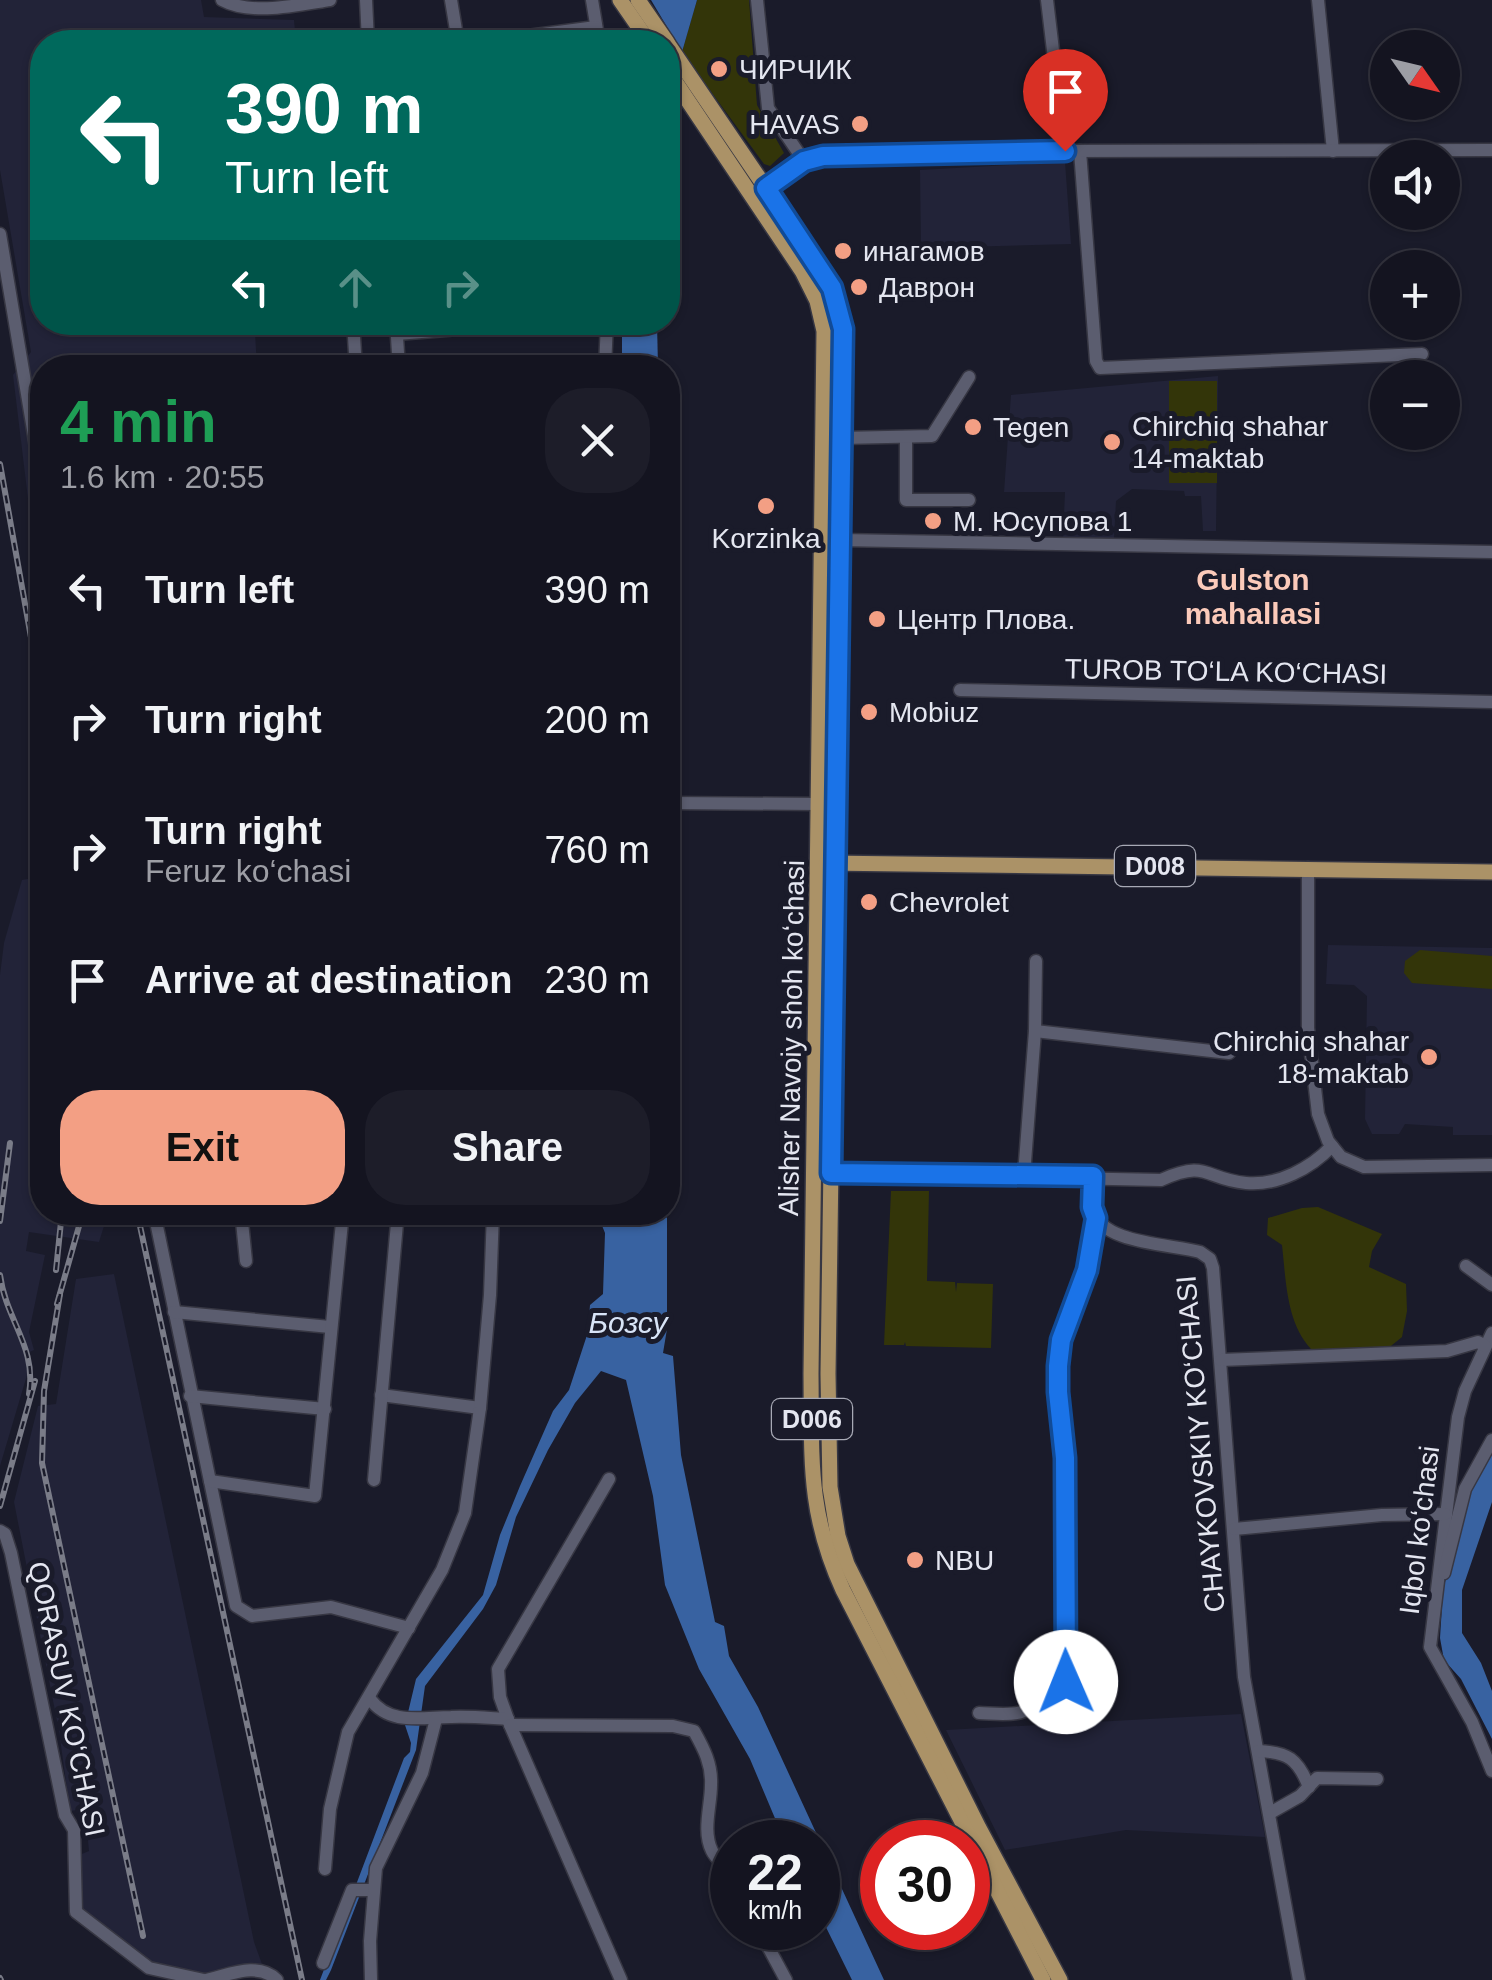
<!DOCTYPE html>
<meta charset="utf-8">
<style>
body{margin:0;font-family:Helvetica,sans-serif;background:#1d1d29;color:#f1f3f6;height:100vh;display:flex;flex-direction:column;font-size:38px;white-space:nowrap}
*{box-sizing:border-box;margin:0}
p{font-size:32px;color:#9d9ea5}
.icon{flex:none;width:55px;height:55px;fill:none;stroke:currentColor;stroke-width:2;stroke-linecap:round;stroke-linejoin:round}
.map{position:relative;flex:1;overflow:hidden}
.sheet{position:absolute;left:30px;top:355px;width:650px;height:870px;display:flex;flex-direction:column;background:#141420;border-radius:40px;box-shadow:0 2px 8px #0004,0 0 0 2px #33333e}
.sheet>*{flex:none}
.top-card{position:absolute;left:30px;top:30px;width:650px;height:305px;border-radius:40px;box-shadow:0 2px 8px #0004,0 0 0 2px #33333e;background:#00695c;color:#fff;overflow:hidden}
.needle{width:65px;rotate:124deg}
.fabs{position:absolute;left:1370px;top:30px;display:grid;gap:20px}
.fabs a{display:grid;place-items:center;width:90px;height:90px;border-radius:50%;background:#141420;box-shadow:0 2px 8px #0004,0 0 0 2px #33333e;font-size:50px}
.speed{position:absolute;left:710px;top:1820px;display:flex;gap:20px;font-size:50px;font-weight:700;text-align:center}
.speed>*{display:grid;place-content:center;width:130px;height:130px;border-radius:50%;background:#141420;box-shadow:0 2px 8px #0004,0 0 0 2px #33333e;line-height:1}
.speed small{font-size:25px;font-weight:400}
.speed .limit{border:15px solid #d22;background:#fff;color:#111}
.pin{position:absolute;display:grid;place-items:center;width:85px;height:85px;color:#fff;margin:-102px -42px;border-radius:50% 50% 50% 0;rotate:-45deg;box-shadow:0 0 10px #0007}
.pin .icon{rotate:45deg}
.me{position:absolute;width:110px;margin:-55px;rotate:359deg;stroke-linejoin:round;filter:drop-shadow(0 0 8px #0008)}
.turn{display:flex;align-items:center;gap:35px;height:210px;padding:0 30px;font-size:45px}
.turn .icon{width:130px;height:130px;stroke-width:2.5}
.turn b{display:block;font-size:70px;line-height:85px}
.lanes{display:flex;align-items:center;height:95px;padding:0 30px;background:#0003;justify-content:center;gap:50px;direction:ltr}
.lanes .off{opacity:.35}
.round{display:grid;place-items:center;flex:none;width:105px;height:105px;border-radius:40px;background:#1d1d29}
.headline{display:flex;align-items:center;justify-content:space-between;height:170px;padding:0 30px}
h1{font-size:60px;font-weight:700;line-height:75px;color:#1e9e55}
.primary-button{display:flex;gap:20px;margin-top:auto;padding:20px 30px}
.primary-button a{flex:1;height:115px;border-radius:40px;background:#f39f84;color:#111;font-size:40px;font-weight:700;line-height:115px;text-align:center}
.primary-button a+a{background:#1d1d29;color:#f1f3f6}
ul{padding:0;list-style:none}
li{display:flex;align-items:center;gap:30px;height:130px;padding:0 30px}
li div{flex:1}
li b{display:block;font-size:38px}
li em{font-style:normal}
.map>svg:first-child{display:block}
</style>
<div class="map">
<svg width="1492" height="1980" viewBox="0 0 1492 1980">
<rect width="100%" height="100%" fill="#1a1b2a"/>
<g fill="#222338">
<path d="M0,0H201L204,17L294,20L296,42H42V322L297,323L255,333L257,367L42,368V614L13,375L31,352L0,170Z"/>
<path d="M1065,162L1071,244L921,248L920,170Z"/>
<path d="M1218,376L1216,531H1203L1201,496H1185L1184,491L1132,489L1116,501L1114,539L1063,538L1065,492H1004L1011,395Z"/>
<path d="M39,877L42,885V1212L108,1213L99,1242L29,1232L26,1251L45,1255L29,1332L34,1350L27,1353L30,1365L0,1466V975L4,943L22,880Z"/>
<path d="M1328,945L1492,948V1135H1453V1127L1405,1124L1399,1134H1372L1365,1119L1367,996L1354,985L1326,984Z"/>
<path d="M114,1274L254,1942L262,1964L204,1977L151,1966L79,1912L77,1856L89,1851L85,1809L70,1811L59,1731L14,1502L38,1406L56,1404L76,1279Z"/>
<path d="M1241,1714L1265,1837L1126,1830L1005,1850L946,1730Z"/>
</g>
<g fill="#333509">
<path d="M697,0H749L757,105L784,153L770,166L764,164L682,52Z"/>
<rect x="1169" y="381" width="48" height="102"/>
<path d="M1420,950L1492,956V989L1412,983L1404,973L1405,961Z"/>
<path d="M891,1191H929L927,1281L955,1282L956,1292L957,1283L993,1284L991,1348L906,1346L905,1342L904,1345H884Z"/>
<path d="M1318,1207L1382,1234L1372,1251L1369,1267L1406,1284L1407,1311L1402,1337L1386,1350L1311,1349C1286,1322 1286,1280 1282,1245L1267,1235L1268,1218L1302,1208Z"/>
</g>
<g fill="#3862a1">
<path d="M651,0H697L682,52Z"/>
<path d="M622,323H657L658,367H622Z"/>
<path d="M597,1213H662L667,1218V1329L663,1353L673,1356L681,1455L715,1622L724,1626L729,1656L758,1707L884,1980H852L818,1911V1842H785L750,1759L699,1669L665,1585L653,1496L626,1380L601,1371L575,1403L548,1450L516,1517L496,1585L483,1609L425,1686L416,1750L331,1970L326,1980H320L404,1758L410,1752L411,1743L405,1725L416,1679L483,1595L500,1535L520,1486L553,1411L569,1390L588,1332L590,1305L603,1294L605,1233Z"/>
<path d="M1492,1445V1502L1462,1590V1633L1481,1663L1492,1691V1739L1461,1679L1444,1660L1440,1638L1443,1590L1467,1497Z"/>
</g>
<g fill="none" stroke-linecap="round" stroke-linejoin="round">
<g stroke="#373743" stroke-width="15">
<g id="minor">
<path d="M222,0C251,16 298,5 330,0"/>
<path d="M366,0L368,42"/>
<path d="M451,0L458,42"/>
<path d="M592,0L599,42"/>
<path d="M757,0L768,108L804,161"/>
<path d="M1047,0L1065,151"/>
<path d="M1318,0L1333,151"/>
<path d="M482,42L596,27"/>
<path d="M1080,151L1096,361L1100,368L1422,354"/>
<path d="M765,188L804,161L823,156L1065,151L1492,150"/>
<path d="M0,234L42,483"/>
<path d="M353,322L356,368"/>
<path d="M396,322L399,368"/>
<path d="M397,334L458,329"/>
<path d="M377,368L399,365"/>
<path d="M605,368L607,322"/>
<path d="M906,437V500H969"/>
<path d="M842,438L932,436L969,377"/>
<path d="M841,540L1492,552"/>
<path d="M960,690L1492,702"/>
<path d="M671,803L819,804"/>
<path d="M1308,868V1028L1318,1114L1328,1141L1341,1157L1364,1167L1492,1165"/>
<path d="M1035,1031L1229,1053"/>
<path d="M831,1173L1161,1180C1208,1159 1204,1179 1246,1183C1278,1186 1311,1168 1332,1146"/>
<path d="M1024,1175L1035,1031L1036,961"/>
<path d="M1093,1176C1093,1187 1091,1199 1093,1209C1099,1244 1172,1244 1200,1252L1210,1259L1213,1268L1244,1677L1299,1980"/>
<path d="M154,1212L236,1606L252,1616L331,1607L409,1628"/>
<path d="M241,1212L246,1261"/>
<path d="M1466,1266L1492,1285"/>
<path d="M174,1312L330,1327"/>
<path d="M1492,1333L1465,1391L1458,1417L1430,1647L1472,1722L1492,1771"/>
<path d="M1221,1360L1447,1351L1478,1342L1485,1346"/>
<path d="M381,1395L480,1408"/>
<path d="M190,1396L325,1409"/>
<path d="M609,1479L498,1669L500,1697L510,1725L621,1980"/>
<path d="M374,1480L398,1212"/>
<path d="M210,1481L315,1496L343,1212"/>
<path d="M1234,1529L1382,1515L1445,1514"/>
<path d="M0,1531L5,1534L11,1553L65,1815L74,1830L76,1912L149,1968L204,1980"/>
<path d="M1444,1573L1465,1489L1492,1440"/>
<path d="M370,1699C390,1726 422,1717 451,1717C470,1716 489,1718 508,1719"/>
<path d="M979,1713C1007,1714 1028,1719 1045,1694L1056,1692L1066,1682L1065,1458L1058,1391L1059,1365L1061,1340L1087,1270L1096,1218"/>
<path d="M510,1725L673,1726L694,1731C704,1749 712,1764 711,1785C711,1806 702,1831 712,1851C717,1861 727,1866 732,1876"/>
<path d="M1258,1751C1288,1752 1298,1759 1309,1787"/>
<path d="M1270,1813L1300,1796L1317,1778L1377,1779"/>
<path d="M325,1869L330,1809L348,1732L442,1570L465,1513L480,1408L490,1295L493,1212"/>
<path d="M758,1928L786,1980"/>
<path d="M323,1963L352,1890H373"/>
<path d="M206,1980C229,1975 258,1961 277,1980"/>
<path d="M371,1980L370,1941L376,1868L422,1773L436,1719"/>
</g>
</g>
<g stroke="#373743" stroke-width="18">
<g id="major">
<path d="M620,0L649,42"/>
<path d="M638,0L667,42"/>
<path d="M668,44L829,281L839,305L843,329L828,1374L830,1487L838,1536L847,1564L979,1828L1060,1980"/>
<path d="M668,71L802,271L817,301L824,331L811,1374C812,1457 807,1512 843,1590L1043,1980"/>
<path d="M826,863L1492,872"/>
</g>
</g>
<use href="#minor" stroke="#5b5d6f" stroke-width="12"/>
<use href="#major" stroke="#ab9267" stroke-width="15"/>
<g stroke="#7a7c88" stroke-width="6">
<g id="rail">
<path d="M0,464L42,699"/>
<path d="M137,1212L302,1980"/>
<path d="M0,1221L10,1143"/>
<path d="M56,1270L62,1212"/>
<path d="M0,1275C6,1321 37,1346 29,1394"/>
<path d="M60,1294L44,1391L42,1463L143,1936"/>
<path d="M57,1304L83,1212"/>
<path d="M0,1506L35,1381"/>
<path d="M0,1978L1,1980"/>
</g>
</g>
<use href="#rail" stroke="#1a1b2a" stroke-width="2.5" stroke-dasharray="8" stroke-linecap="butt"/>
</g>
<g fill="none" stroke-linecap="round" stroke-linejoin="round">
<g stroke="#114b97" stroke-width="25">
<path id="route" d="M1065,151L823,156L804,161L766,188L832,288L843,329L831,1173L1093,1176L1092,1207L1096,1218L1087,1270L1061,1340L1058,1366V1392L1065,1458L1066,1682"/>
</g>
<use href="#route" stroke="#1a73e8" stroke-width="18"/>
</g>
<g fill="#f39f84" stroke="#1a1b2a" stroke-width="4">
<circle cx="719" cy="69" r="10"/>
<circle cx="860" cy="124" r="10"/>
<circle cx="843" cy="251" r="10"/>
<circle cx="859" cy="287" r="10"/>
<circle cx="973" cy="427" r="10"/>
<circle cx="1112" cy="442" r="10"/>
<circle cx="766" cy="506" r="10"/>
<circle cx="933" cy="521" r="10"/>
<circle cx="877" cy="619" r="10"/>
<circle cx="869" cy="712" r="10"/>
<circle cx="869" cy="902" r="10"/>
<circle cx="1429" cy="1057" r="10"/>
<circle cx="915" cy="1560" r="10"/>
</g>
<g text-anchor="middle" stroke-width="10" stroke-linejoin="round" paint-order="stroke">
<g fill="#1a1b2a" stroke="#a7a9b5" stroke-width="2.5">
<rect x="1115" y="846" width="80" height="40" rx="8"/>
<rect x="772" y="1399" width="80" height="40" rx="8"/>
</g>
<g font-size="25" font-weight="bold" fill="#e4e6f0">
<text x="1155" y="875">D008</text>
<text x="812" y="1428">D006</text>
</g>
<g font-size="28" fill="#e4e6f0" stroke="#1a1b2a" text-anchor="start">
<text x="739" y="79">ЧИРЧИК</text>
<text x="840" y="134" text-anchor="end">HAVAS</text>
<text x="863" y="261">инагамов</text>
<text x="879" y="297">Даврон</text>
<text x="1132" y="436">Chirchiq shahar<tspan x="1132" dy="32">14-maktab</tspan></text>
<text x="993" y="437">Tegen</text>
<text x="953" y="531">М. Юсупова 1</text>
<text x="766" y="548" text-anchor="middle">Korzinka</text>
<text x="897" y="629">Центр Плова.</text>
<text x="889" y="722">Mobiuz</text>
<text x="889" y="912">Chevrolet</text>
<text x="1409" y="1051" text-anchor="end">Chirchiq shahar<tspan x="1409" dy="32">18-maktab</tspan></text>
<text x="935" y="1570">NBU</text>
</g>
<g font-size="28" fill="#e4e6f0" stroke="#1a1b2a">
<text transform="translate(1226 671) rotate(1)" y="10">TUROB TO‘LA KO‘CHASI</text>
<text transform="translate(791 1038) rotate(-89)" y="10">Alisher Navoiy shoh koʻchasi</text>
<text transform="translate(1200 1444) rotate(-95)" y="10">CHAYKOVSKIY KO‘CHASI</text>
<text transform="translate(1419 1530) rotate(-83)" y="10">Iqbol koʻchasi</text>
<text transform="translate(67 1699) rotate(78)" y="10">QORASUV KO‘CHASI</text>
</g>
<g font-size="30" font-weight="bold" fill="#fbcaba" stroke="#1a1b2a">
<text x="1253" y="590">Gulston<tspan x="1253" dy="34">mahallasi</tspan></text>
</g>
<g font-size="30" font-style="italic" fill="#d8e4f7" stroke="#1a1b2a">
<text x="628" y="1333">Бозсу</text>
</g>
</g>
</svg>
<div class="fabs">
<a><svg class="needle" viewBox="-14 -14 28 28"><path d="M0-13l5 13h-10z" fill="#e53935"/><path d="M0 13l5-13h-10z" fill="#9d9ea5"/></svg></a>
<a><svg class="icon" aria-label="sound" viewBox="0 0 24 24"><path d="M4 9h4l5-4v14l-5-4H4zM17 9q2 3 0 6"/></svg></a>
<a>+</a>
<a>−</a>
</div>
<div class="speed"><div>22<small>km/h</small></div><div class="limit">30</div></div>
<div class="pin" style="left:1065px;top:151px;background:#d93025"><svg class="icon" aria-label="arrive" viewBox="0 0 24 24"><path d="M6 21V4h12l-3 4 3 4H6"/></svg></div>
<svg class="me" style="left:1066px;top:1682px" viewBox="-20 -20 40 40"><circle r="19" fill="#fff"/><path d="M0-13L10 11 0 6-10 11z" fill="#1a73e8"/></svg>
<div class="top-card">
<div class="turn"><svg class="icon" aria-label="left" viewBox="0 0 24 24"><path d="M17 20v-9H6M10 6l-5 5 5 5"/></svg><div><b>390 m</b>Turn left</div></div>
<div class="lanes"><svg class="icon" aria-label="left" viewBox="0 0 24 24"><path d="M17 20v-9H6M10 6l-5 5 5 5"/></svg><svg class="icon off" aria-label="ahead" viewBox="0 0 24 24"><path d="M12 20V5M6 11l6-6 6 6"/></svg><svg class="icon off" aria-label="right" viewBox="0 0 24 24"><path d="M7 20v-9h11M14 6l5 5-5 5"/></svg></div>
</div>
<section class="sheet">
<div class="headline"><div><h1>4 min</h1><p>1.6 km · 20:55</p></div><a class="round"><svg class="icon" aria-label="close" viewBox="0 0 24 24"><path d="M6 6l12 12M18 6L6 18"/></svg></a></div>
<ul>
<li><svg class="icon" aria-label="left" viewBox="0 0 24 24"><path d="M17 20v-9H6M10 6l-5 5 5 5"/></svg><div><b>Turn left</b></div><em>390 m</em></li>
<li><svg class="icon" aria-label="right" viewBox="0 0 24 24"><path d="M7 20v-9h11M14 6l5 5-5 5"/></svg><div><b>Turn right</b></div><em>200 m</em></li>
<li><svg class="icon" aria-label="right" viewBox="0 0 24 24"><path d="M7 20v-9h11M14 6l5 5-5 5"/></svg><div><b>Turn right</b><p>Feruz ko‘chasi</p></div><em>760 m</em></li>
<li><svg class="icon" aria-label="arrive" viewBox="0 0 24 24"><path d="M6 21V4h12l-3 4 3 4H6"/></svg><div><b>Arrive at destination</b></div><em>230 m</em></li>
</ul>
<div class="primary-button"><a>Exit</a><a>Share</a></div>
</section>
</div>
